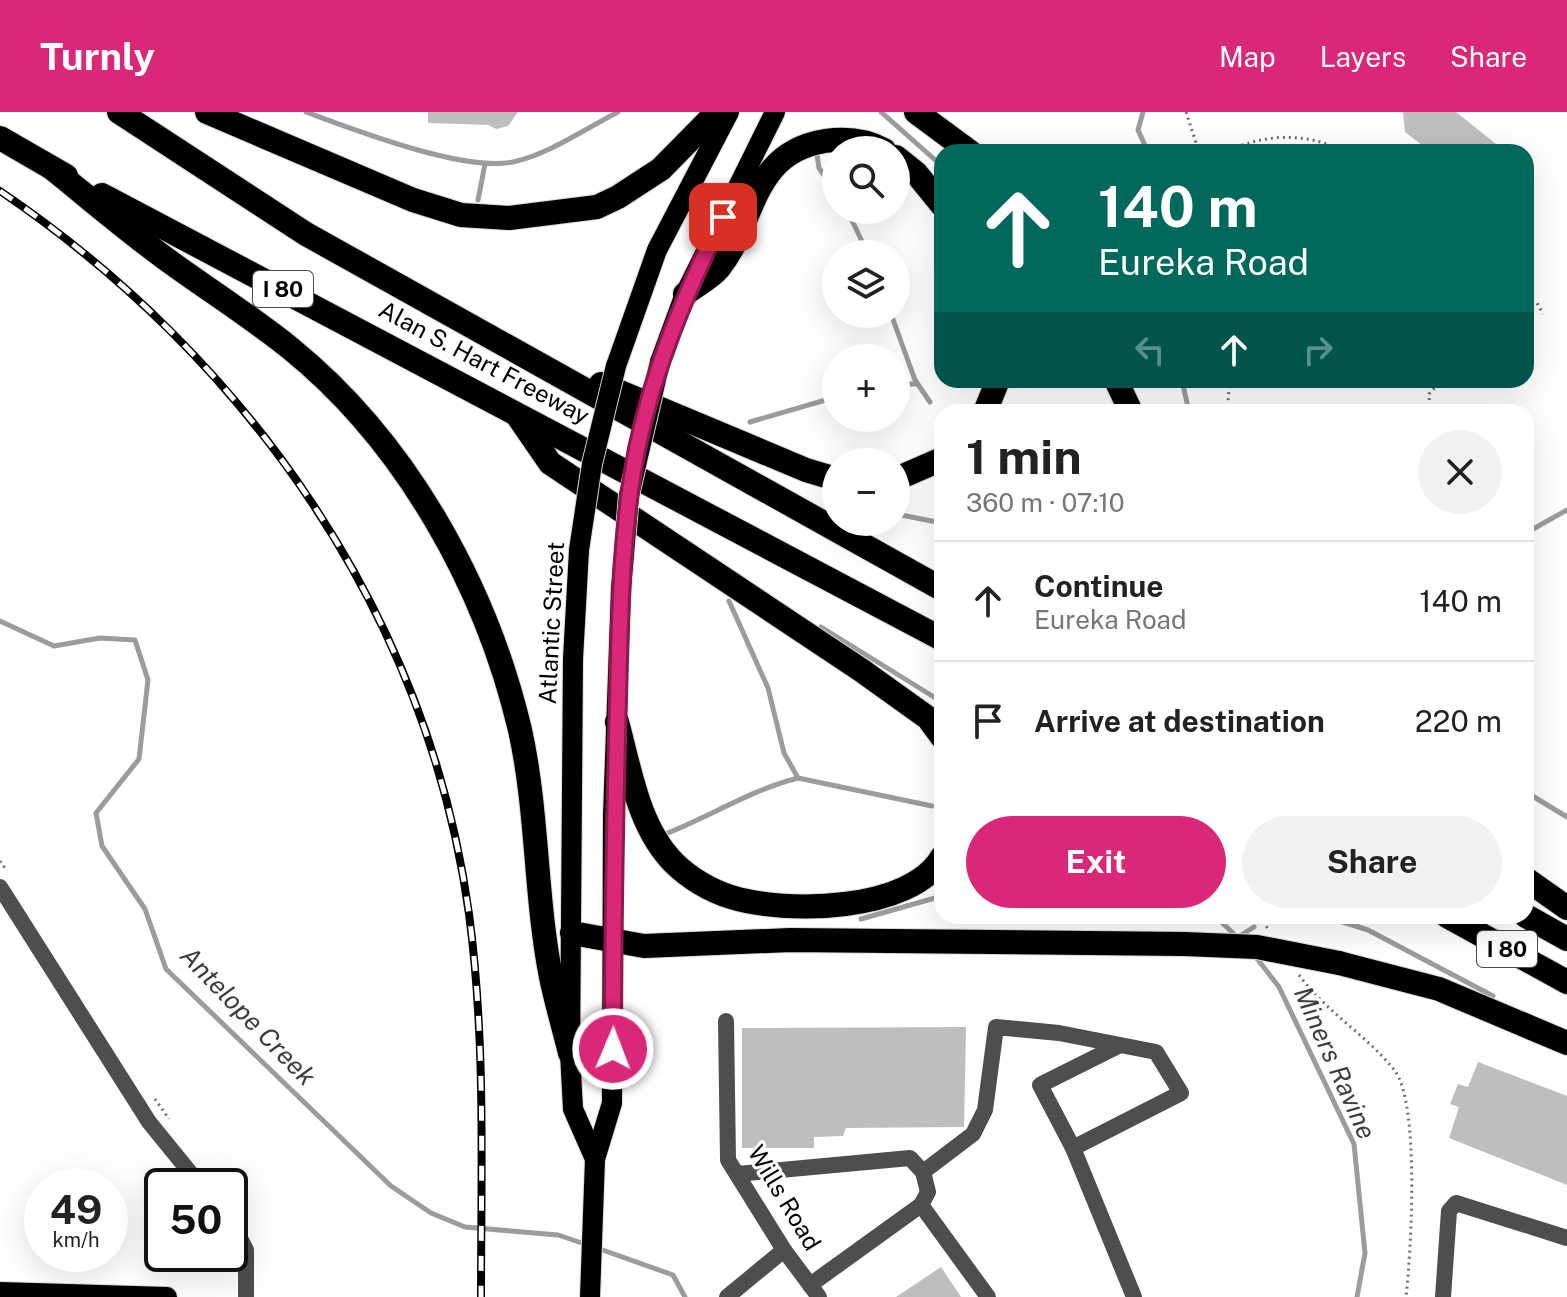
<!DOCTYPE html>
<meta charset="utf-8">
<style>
body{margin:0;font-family:"Public Sans",sans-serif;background:#f2f2f2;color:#222;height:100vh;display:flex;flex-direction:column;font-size:30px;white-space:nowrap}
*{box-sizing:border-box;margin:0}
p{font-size:26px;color:#767676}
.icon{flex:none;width:44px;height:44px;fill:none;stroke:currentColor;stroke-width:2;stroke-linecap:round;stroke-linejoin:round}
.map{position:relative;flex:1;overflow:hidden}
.panel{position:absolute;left:934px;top:292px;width:600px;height:520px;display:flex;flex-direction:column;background:#fff;border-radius:24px;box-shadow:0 8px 32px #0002}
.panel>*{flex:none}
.hud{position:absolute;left:934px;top:32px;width:600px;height:244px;border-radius:24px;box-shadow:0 8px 32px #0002;background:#00695c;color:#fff;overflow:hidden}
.fabs{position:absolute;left:822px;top:24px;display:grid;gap:16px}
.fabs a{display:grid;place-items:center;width:88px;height:88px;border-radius:50%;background:#fff;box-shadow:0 8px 32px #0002;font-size:40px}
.speed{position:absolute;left:24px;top:1056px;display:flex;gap:16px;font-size:40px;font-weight:700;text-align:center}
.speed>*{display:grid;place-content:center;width:104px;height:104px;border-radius:50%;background:#fff;box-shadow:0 8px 32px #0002;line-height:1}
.speed small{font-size:20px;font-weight:400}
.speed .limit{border:4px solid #111;border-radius:12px;background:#fff;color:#111}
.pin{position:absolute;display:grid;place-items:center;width:68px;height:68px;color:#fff;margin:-34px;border-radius:16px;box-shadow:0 4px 12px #0006}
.me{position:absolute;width:88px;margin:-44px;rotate:1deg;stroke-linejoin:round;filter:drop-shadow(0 0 6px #0008)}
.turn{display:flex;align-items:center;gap:28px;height:168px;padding:0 32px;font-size:36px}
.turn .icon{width:104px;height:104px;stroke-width:2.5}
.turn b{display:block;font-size:56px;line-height:68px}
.lanes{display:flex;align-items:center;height:76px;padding:0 32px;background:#0003;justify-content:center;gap:40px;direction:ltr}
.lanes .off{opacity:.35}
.round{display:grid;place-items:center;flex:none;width:84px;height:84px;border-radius:42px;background:#f2f2f2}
.head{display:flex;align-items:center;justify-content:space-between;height:136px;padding:0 32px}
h1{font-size:48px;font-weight:700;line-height:60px}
.cta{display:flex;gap:16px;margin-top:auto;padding:16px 32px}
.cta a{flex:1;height:92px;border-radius:48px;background:#db2777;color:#fff;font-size:32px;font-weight:700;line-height:92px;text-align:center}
.cta a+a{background:#f2f2f2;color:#222}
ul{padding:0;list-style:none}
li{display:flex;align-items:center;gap:24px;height:120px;padding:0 32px;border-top:2px solid #e0e0e0}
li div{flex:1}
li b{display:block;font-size:30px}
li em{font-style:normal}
header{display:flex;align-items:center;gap:48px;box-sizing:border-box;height:112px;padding:0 40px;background:#db2777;color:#fff}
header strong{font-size:38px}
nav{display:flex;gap:44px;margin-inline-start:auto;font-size:28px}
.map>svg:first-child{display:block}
</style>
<header>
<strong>Turnly</strong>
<nav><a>Map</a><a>Layers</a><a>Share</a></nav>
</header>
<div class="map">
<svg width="1567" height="1185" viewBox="0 0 1567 1185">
<rect width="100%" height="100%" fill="#fff"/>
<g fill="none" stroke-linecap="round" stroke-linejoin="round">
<g stroke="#9c9c9c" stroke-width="5">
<path d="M306,0C355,18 463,60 513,50C549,42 585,17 618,0"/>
<path d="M881,0L942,54"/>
<path d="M1143,0L1138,18L1148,40"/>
<path d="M817,43L819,56L836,80"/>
<path d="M478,88L485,52"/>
<path d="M847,98L868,142"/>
<path d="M891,202L915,268L930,290"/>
<path d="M1182,268L1189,300"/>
<path d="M896,272H917"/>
<path d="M750,310L836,285"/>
<path d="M896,402L942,411"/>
<path d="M1526,421L1567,398"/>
<path d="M729,489L768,576L784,641L798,666L932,694"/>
<path d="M0,509L54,534L100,526L135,528L148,568L139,647L96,701L102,734L145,797L166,857L391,1074L431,1101L465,1115L558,1123L588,1133"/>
<path d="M821,515L942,590"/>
<path d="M1526,680L1567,705"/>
<path d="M665,722C711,704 751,678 798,666"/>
<path d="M1215,804L1237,825"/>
<path d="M1324,804L1368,818L1493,884"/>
<path d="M861,807L942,784"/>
<path d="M1269,809L1288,804"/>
<path d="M1238,825L1254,815"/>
<path d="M1255,844L1279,875L1354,1032L1365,1141L1357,1185"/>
<path d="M597,1136L673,1163L685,1185"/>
</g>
</g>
<g fill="#bebebe">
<path d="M428,0H518L508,14L496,17L488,13L428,11Z"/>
<path d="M1403,0H1456L1506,40H1431L1405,20Z"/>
<path d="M966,915L964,1015L846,1016L843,1024L814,1025V1036H742V916Z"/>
<path d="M1478,950L1567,984V1073L1449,1026L1459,995L1450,992L1458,972L1468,975Z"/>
<path d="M941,1155L961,1185H896Z"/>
</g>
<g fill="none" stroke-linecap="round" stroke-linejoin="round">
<g stroke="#dbdbdb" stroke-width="22">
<g id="major">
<path d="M660,250L685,182L775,0"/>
<path d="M616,254L657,138L729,0"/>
<path d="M579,438L573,547L570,941L573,997L595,1047"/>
<path d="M0,1180L167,1185"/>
<path d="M590,1185L595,1047L612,991L613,704L621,477"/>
</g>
</g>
<g stroke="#dbdbdb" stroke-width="26">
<g id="highway">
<path d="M119,0L306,122L942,477"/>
<path d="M207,0L413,88L461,103L509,106L597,95L618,85L661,57L717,0"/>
<path d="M916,0L970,40"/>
<path d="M0,26L66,64"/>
<path d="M896,45L916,61L942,93"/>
<path d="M53,57C89,86 124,116 162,144C204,175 249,203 290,236C406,330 486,474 520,618C538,699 535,784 551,865C556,890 564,916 570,941"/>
<path d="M102,83L942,527"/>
<path d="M685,182C695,174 711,166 719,156C756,110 750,41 825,29C846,26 866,28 884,38"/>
<path d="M1116,268L1131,300"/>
<path d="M601,272L806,358L836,367"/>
<path d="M985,300L998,268"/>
<path d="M517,303L550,351L861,558L928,606L942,625"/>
<path d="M896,367L942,347"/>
<path d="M617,610C630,657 638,715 674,751C689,766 711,779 731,785C785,802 911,800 942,745"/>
<path d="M1526,767L1567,796"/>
<path d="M1447,804L1567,870"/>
<path d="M1526,804L1567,827"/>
<path d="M572,821L644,834L790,828L1184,832"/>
<path d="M1339,851L1439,877L1567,931"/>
</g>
</g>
<g stroke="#707070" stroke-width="3" stroke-dasharray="2 4" stroke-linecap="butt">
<path d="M1186,0L1199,40"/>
<path d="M1225,40C1266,21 1306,20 1346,40"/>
<path d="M1526,187L1537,191L1543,202"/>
<path d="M1227,300L1230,268"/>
<path d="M1430,300L1429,282L1442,268"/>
<path d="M0,749L7,759"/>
<path d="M1260,804L1268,817"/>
<path d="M1299,863C1326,900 1368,924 1395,959C1420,993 1411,1141 1406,1185"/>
<path d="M155,987L169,1007"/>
</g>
<g stroke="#4e4e4e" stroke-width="16">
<path d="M0,775L149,1010L201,1074"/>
<path d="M726,909L728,1048L784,1138L819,1185"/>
<path d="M1073,1036L1134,1185"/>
<path d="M923,1060L973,1022L985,998L996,915L1059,921L1156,940L1181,981L1073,1036L1040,973L1120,933"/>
<path d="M737,1062L910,1046L923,1060L928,1080L921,1093L810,1173"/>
<path d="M921,1093L988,1185"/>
<path d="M230,1106L246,1138V1185"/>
<path d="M727,1185L784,1138"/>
<path d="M1443,1185L1449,1099L1456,1091L1567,1126"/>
</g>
<use href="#major" stroke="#000" stroke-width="20"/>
<use href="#highway" stroke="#000" stroke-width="24"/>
<g stroke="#000" stroke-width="8">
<path id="rail" d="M0,79C247,246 428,502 469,802C486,929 481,1058 481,1185"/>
</g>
<use href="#rail" stroke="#fff" stroke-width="5" stroke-dasharray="15" stroke-linecap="butt"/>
<g stroke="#dbdbdb" stroke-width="22" stroke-linecap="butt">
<g id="major-bridge">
<path d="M579,438L592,352L616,254"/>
<path d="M621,477L629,383L660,250"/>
</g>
</g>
<g stroke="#dbdbdb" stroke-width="26" stroke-linecap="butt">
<path id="highway-bridge" d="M1184,832L1257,835L1339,851"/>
</g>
<use href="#major-bridge" stroke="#000" stroke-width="20"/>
<use href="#highway-bridge" stroke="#000" stroke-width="24"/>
</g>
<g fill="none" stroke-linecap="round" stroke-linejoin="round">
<g stroke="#8e194d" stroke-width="20">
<path id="route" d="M613,937C613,819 615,702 618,585C620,502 621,419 637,337C654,255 686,180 723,105"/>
</g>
<use href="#route" stroke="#db2777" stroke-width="14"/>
</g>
<g text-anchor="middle" stroke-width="6" stroke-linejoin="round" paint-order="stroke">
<g fill="#fff" stroke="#4c4c4c" stroke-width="2">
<rect x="253" y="159" width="60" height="36" rx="6"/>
<rect x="1477" y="819" width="60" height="36" rx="6"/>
</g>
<g font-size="22" font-weight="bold" fill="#000">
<text x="283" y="185">I 80</text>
<text x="1507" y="845">I 80</text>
</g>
<g font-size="24" fill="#000" stroke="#fff">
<text transform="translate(484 251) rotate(28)" y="8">Alan S. Hart Freeway</text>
<text transform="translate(552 511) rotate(-87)" y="8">Atlantic Street</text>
<text transform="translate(784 1086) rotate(59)" y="8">Wills Road</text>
</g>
<g font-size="26" font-style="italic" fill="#3d3d3d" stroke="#fff">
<text transform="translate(248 904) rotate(46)" y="9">Antelope Creek</text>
<text transform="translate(1335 951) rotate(66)" y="9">Miners Ravine</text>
</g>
</g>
</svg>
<div class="fabs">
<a><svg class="icon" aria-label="search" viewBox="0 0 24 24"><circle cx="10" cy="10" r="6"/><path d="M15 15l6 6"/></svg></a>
<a><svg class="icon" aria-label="layers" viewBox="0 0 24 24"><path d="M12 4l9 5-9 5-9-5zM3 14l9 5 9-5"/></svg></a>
<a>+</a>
<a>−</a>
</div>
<div class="speed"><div>49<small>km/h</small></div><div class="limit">50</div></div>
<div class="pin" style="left:723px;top:105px;background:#d93025"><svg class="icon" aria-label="arrive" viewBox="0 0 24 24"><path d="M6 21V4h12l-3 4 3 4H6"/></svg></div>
<svg class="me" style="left:613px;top:937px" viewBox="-20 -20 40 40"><circle r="17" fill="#db2777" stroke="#fff" stroke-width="3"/><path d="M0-11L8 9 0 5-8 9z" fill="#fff"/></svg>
<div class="hud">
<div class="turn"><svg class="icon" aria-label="ahead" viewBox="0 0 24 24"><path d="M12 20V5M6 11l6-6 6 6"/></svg><div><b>140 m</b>Eureka Road</div></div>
<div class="lanes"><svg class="icon off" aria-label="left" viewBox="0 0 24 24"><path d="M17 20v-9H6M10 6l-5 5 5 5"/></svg><svg class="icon" aria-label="ahead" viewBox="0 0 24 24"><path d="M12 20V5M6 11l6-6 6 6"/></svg><svg class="icon off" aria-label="right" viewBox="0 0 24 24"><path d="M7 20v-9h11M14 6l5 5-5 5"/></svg></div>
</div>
<section class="panel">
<div class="head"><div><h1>1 min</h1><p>360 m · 07:10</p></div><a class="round"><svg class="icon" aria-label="close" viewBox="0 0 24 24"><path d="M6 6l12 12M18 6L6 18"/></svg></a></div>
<ul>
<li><svg class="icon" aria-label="ahead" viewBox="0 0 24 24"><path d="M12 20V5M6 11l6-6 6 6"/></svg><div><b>Continue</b><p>Eureka Road</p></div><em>140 m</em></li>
<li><svg class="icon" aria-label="arrive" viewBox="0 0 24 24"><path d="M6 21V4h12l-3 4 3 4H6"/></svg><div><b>Arrive at destination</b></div><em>220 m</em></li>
</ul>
<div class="cta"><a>Exit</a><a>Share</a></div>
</section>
</div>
